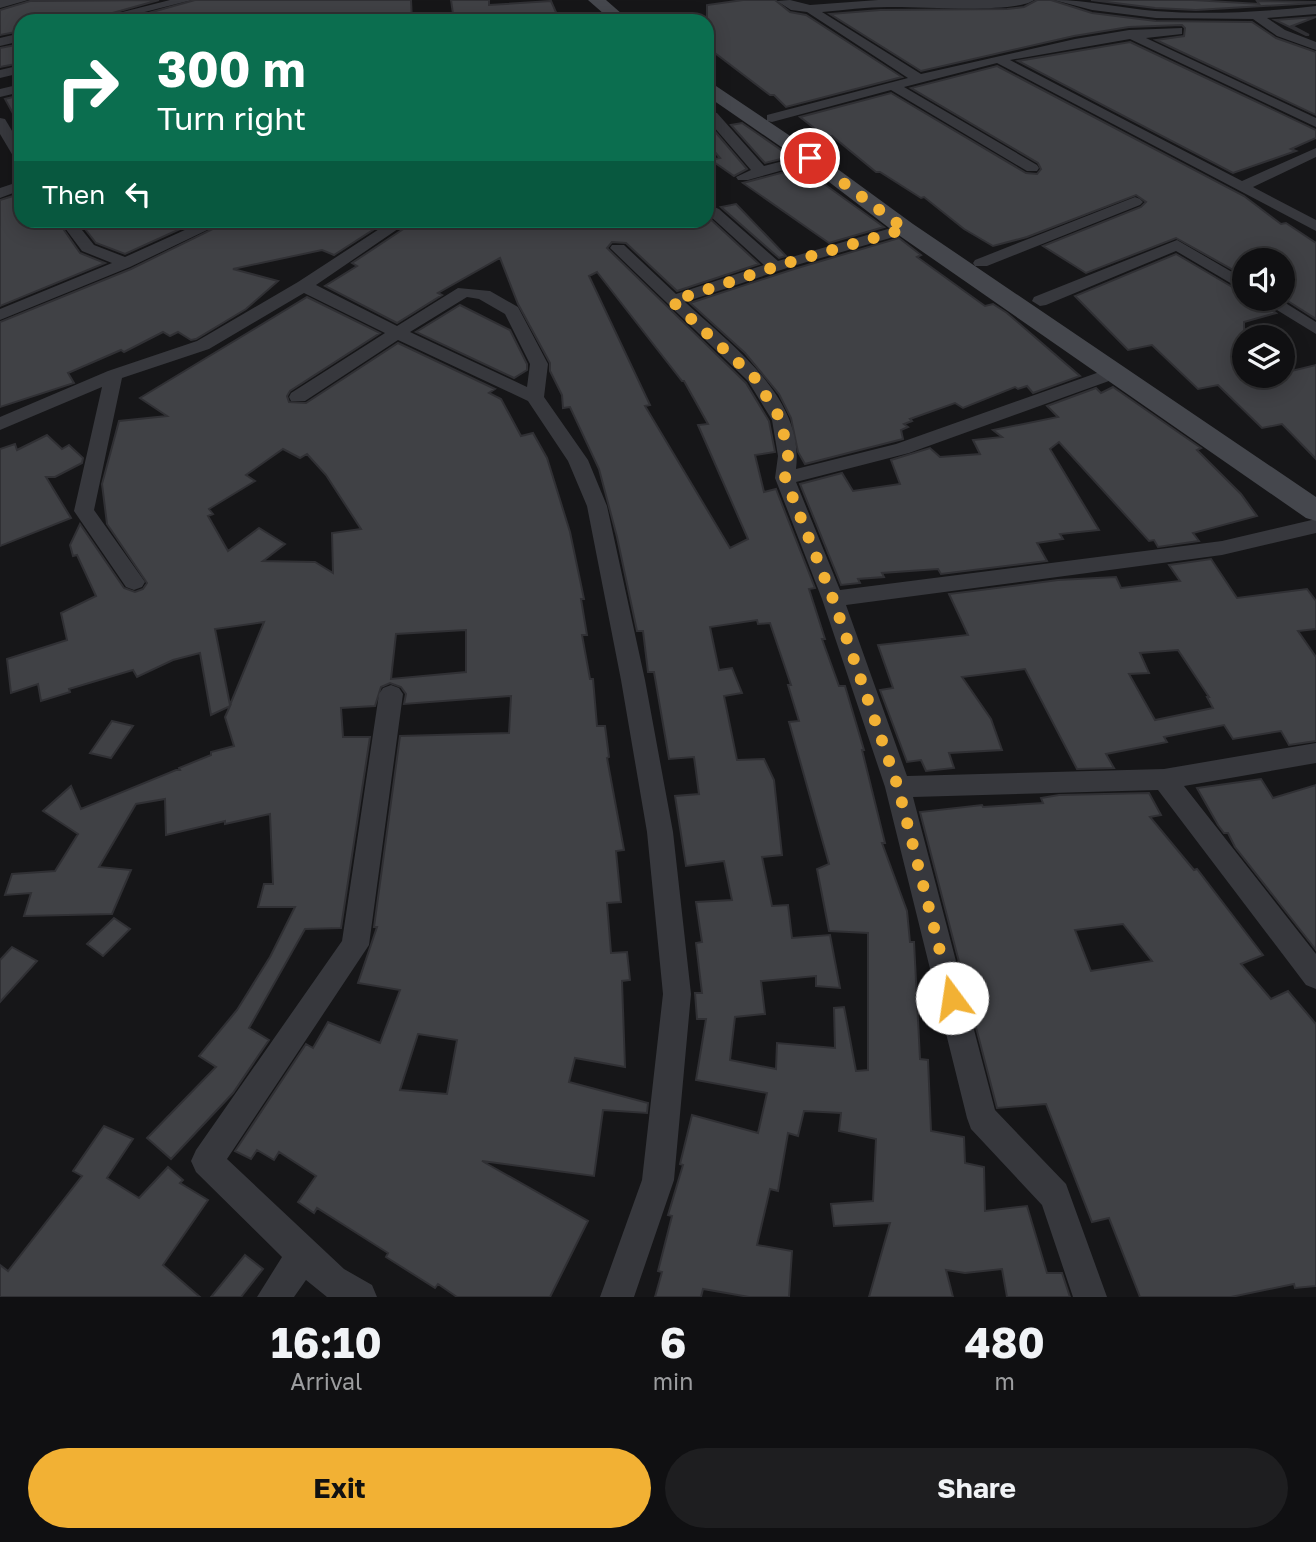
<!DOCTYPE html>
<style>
body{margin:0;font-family:"Golos Text",sans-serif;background:#1e1e20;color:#f1f3f6;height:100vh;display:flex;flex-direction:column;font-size:26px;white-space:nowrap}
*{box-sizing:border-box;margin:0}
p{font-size:23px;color:#9c9d9f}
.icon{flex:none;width:38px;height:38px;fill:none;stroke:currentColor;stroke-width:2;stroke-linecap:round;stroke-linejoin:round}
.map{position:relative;height:1297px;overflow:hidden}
.side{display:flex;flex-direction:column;background:#101012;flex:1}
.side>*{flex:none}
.guide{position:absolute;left:14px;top:14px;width:700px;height:214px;border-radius:21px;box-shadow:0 4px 18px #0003,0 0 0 2px #303032;background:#0b6e4f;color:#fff;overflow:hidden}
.fabs{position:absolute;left:1232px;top:248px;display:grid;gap:14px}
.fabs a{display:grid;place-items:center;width:63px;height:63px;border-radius:50%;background:#101012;box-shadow:0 4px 18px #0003,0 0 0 2px #303032;font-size:35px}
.pin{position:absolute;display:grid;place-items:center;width:60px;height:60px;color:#fff;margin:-30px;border:4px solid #fff;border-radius:50%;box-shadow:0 2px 7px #0007}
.me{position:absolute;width:77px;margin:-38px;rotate:346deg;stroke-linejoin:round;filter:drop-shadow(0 0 5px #0008)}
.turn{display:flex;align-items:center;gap:24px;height:147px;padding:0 28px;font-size:32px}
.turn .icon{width:91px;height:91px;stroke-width:2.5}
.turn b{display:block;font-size:49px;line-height:60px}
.then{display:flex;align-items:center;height:66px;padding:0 28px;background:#0003;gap:14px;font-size:26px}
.eta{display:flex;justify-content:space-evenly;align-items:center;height:119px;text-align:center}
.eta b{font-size:42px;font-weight:700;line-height:49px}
.primary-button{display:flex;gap:14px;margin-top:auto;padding:14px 28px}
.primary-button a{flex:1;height:80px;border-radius:42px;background:#f2b134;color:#111;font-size:28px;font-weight:700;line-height:80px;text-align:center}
.primary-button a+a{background:#1e1e20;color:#f1f3f6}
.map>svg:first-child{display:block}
</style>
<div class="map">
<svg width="1316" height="1297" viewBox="0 0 1316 1297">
<rect width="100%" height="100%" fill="#161618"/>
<g fill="#404145" stroke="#303034" stroke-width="2" fill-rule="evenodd">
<path d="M159,0L84,21H21V31L0,35V10L30,1Z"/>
<path d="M195,0H411L412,21H349L340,13L330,15L326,21H120Z"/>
<path d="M451,0H489V5L551,1L559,19L454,21Z"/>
<path d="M743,0H775L790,12L806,15L902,77L786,107L774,95H770L707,47V5Z"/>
<path d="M1037,0H1051L1092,13L1156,21L1252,22L1276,38L1316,52V115L1156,40L1184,36L1185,28L1182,25L1129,27L1074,36L921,71L830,14L880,10L1007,9L1024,7Z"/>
<path d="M1091,0H1193L1259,4L1257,1L1316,2V3L1196,10L1155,8Z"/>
<path d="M1316,17L1292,26L1309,35H1306L1275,20Z"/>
<path d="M1130,42L1316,130V138L1291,149L1296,151L1233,173L1018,61Z"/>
<path d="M21,44V63L0,67V48Z"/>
<path d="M997,66L1244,196L1281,224L1286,223L1316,243V319L1283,298V261H1244V276L1176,238L1086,273L1043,246L1141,207L1146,202L1136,195L1027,237L993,246L964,229L924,197L921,198L880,172H876L832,136L827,138L800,117L891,93L1026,173L1037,174L1041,169L1038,163L911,88Z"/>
<path d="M21,95V128L5,99Z"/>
<path d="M742,123L787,154L789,157L765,163L731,125Z"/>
<path d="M712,128L747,169L734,176L711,160L720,158L707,143V129Z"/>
<path d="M803,167L813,176L884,227L829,243L743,183Z"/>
<path d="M13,196L14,199L21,197V220H57L80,253L105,263L0,306V200Z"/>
<path d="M736,204L786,256L779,258L721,207Z"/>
<path d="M707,216L759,264L677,291L626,243L612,242L607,248L746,383L769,421L775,452L755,455L764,492L776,489L815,588L809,589L825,639H822L839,686H845L864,750H862L885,843H882L907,911L910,942H914L920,1059L928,1060L931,1131L964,1137L965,1163L984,1167L985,1211L1027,1206L1047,1273H1062L1070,1297H1007L1002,1269L965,1273L946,1270L953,1297H869L890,1223L834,1226L831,1204L873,1201L876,1139L839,1131L841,1113L804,1111L798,1136L788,1133L778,1191L770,1189L757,1245L792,1251L789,1297H749L703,1289L701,1297H655L662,1272L658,1271L672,1216L668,1215L683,1165L680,1164L692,1115L758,1133L767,1093L696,1080L706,1019H697L695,993H702L696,943L702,942L696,902L732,900L724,861L686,866L675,796L699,794L694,757L669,759L654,672H648L643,631H637L617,537L599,469L570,407L563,408L562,395L550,371V363L518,304L500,258L438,293L442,295L397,323L325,286L357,266L352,263L417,220H707ZM597,272L682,381H684L708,424L698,425L748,539L730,548L645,406L650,405L589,276ZM757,620L758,624L770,623L791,685H788L799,721L789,722L829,864L817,869L829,931L868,933V1070L856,1071L844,1007L834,1008L835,1048L777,1043L776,1069L730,1060L735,1017L765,1014L761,981L816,976V986L840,988L830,935L792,938L788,905L772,906L762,857L782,855L774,780L764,759L737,760L724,696L742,693L732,668L719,670L710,627Z"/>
<path d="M78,220H200L125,254L96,243Z"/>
<path d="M231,220H368L379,226L334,255L322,250L233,269L278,281L246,309L196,339L191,340L178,332L170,336L163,332L124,352L121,350L68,373L74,383L0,407V322L131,269Z"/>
<path d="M899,238L921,255L917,257L985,306L993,304L1007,313L1080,376L1033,393L1027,386L1018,389L1015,387L963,408L955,403L910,419L912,421L904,424L908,427L901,430L903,439L805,464L798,452L791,418L779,394L745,353L690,303L794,269Z"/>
<path d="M1176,254L1244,294V299H1256L1276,313L1244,322V376H1283V373L1316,365V459L1282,424L1262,428L1218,385L1198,389L1152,345L1128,350L1075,296Z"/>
<path d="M307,297L380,333L290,391L287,396L289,402L306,403L398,343L495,389L489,393L501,399L521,436L533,433L547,458L570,532L584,599H581L587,635H582L590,679H593L597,726H605L609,757L607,758L624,850L616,851L621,902L607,903L611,953L627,952L630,980L622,981L625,1067L575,1058L569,1082L648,1103L647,1113L603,1110L594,1176L482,1161L588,1221L550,1297H457L438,1284L435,1288L386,1257L388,1253L317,1208L314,1213L298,1202L316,1176L279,1152L274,1160L257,1150L251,1159L235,1151L306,1044L313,1048L328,1022L380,1043L400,990L358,983L377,927H374L400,736L509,733L511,696L404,704L406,694L401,687L390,683L381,687L375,706L341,708L343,737H370L341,928L305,929L249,1028L269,1040L233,1093L171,1159L147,1138L216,1067L199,1056L237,1010L270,957L295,907H258L264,884H273L270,814L225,824V821L166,835L165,799L136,804L99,867L131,870L112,914L24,916L31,893L5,895L12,874L55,871L78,834L43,811L71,786L81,809L176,770H180L179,768L211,755V752L234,746L225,717L230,706L211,715L200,653L173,660L137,677L133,670L69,689L70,692L41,701L38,684L11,693L7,659L67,640L61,613L96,596L77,555L73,556L70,545L80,524L124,588L135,592L143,589L147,583L107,524L102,484L119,421L167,416L140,398ZM283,449L300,458L307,454L326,475L361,529L332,533L333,573L315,562L263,561L285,544L259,528L228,551L208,516L213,514L209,509L255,481L246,475ZM264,622L230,705L215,629ZM466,630V672L391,679L396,634ZM418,1034L457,1040L447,1094L400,1090Z"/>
<path d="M460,305L510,330L527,364V370L514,378L416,332Z"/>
<path d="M1113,387L1201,448L1197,450L1241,494L1257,516L1193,533L1199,541L1158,547L1154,540L1149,541L1059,442L1050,449L1099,530L1060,534L1063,539L1037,543L1047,561L941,574L938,569L882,573L884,577L858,579L860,583L841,585L800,484L842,473L853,491L900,484L891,460L930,448L940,457L980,454L973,440L1002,437L993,430L1058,417L1047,406L1096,388L1101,393Z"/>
<path d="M47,435L62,449L69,445L83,458L82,463L55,477H46L71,518L0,546V449L15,444L17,450Z"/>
<path d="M1211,559L1237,598L1307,589L1316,601V629L1298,631L1316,657V741L1289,745L1281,731L1233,739L1224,725L1164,737L1167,742L1106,754L1114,768L1077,769L1025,669L962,677L991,719L1002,750L949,753L954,768L926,771L921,760L907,762L880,690L893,688L878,645L968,635L949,594L1058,580L1116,577L1121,588L1180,581L1169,565ZM1178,650L1209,697H1207L1213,708L1155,720L1129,674L1149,673L1140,653Z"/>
<path d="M112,721L133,726L111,758L90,753Z"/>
<path d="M1261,779L1273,798L1316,785V950L1235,847L1228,833H1224L1218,825L1197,788Z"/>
<path d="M1149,793L1161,815L1150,817L1194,870L1197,869L1263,955L1241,964L1271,999L1288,991L1316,1024V1286L1295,1288L1294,1284L1231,1297H1140L1109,1218L1092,1222L1046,1104L997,1108L920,812L982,805L983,807L1043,803L1041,798L1059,795ZM1123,924L1152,961L1091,971L1075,930Z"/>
<path d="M114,918L130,929L103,956L87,944Z"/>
<path d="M12,947L37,961L0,1002V960Z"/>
<path d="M104,1126L133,1139L107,1178L139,1198L168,1167L183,1180L180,1183L208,1200L163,1265L200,1297H0V1265L8,1271L82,1176L73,1171Z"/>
<path d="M245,1255L263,1269L241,1297H211Z"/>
</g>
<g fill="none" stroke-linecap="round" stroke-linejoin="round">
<g fill="#37383d" fill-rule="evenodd">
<path d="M0,0H28L0,8Z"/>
<path d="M170,0H192L109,21H87Z"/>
<path d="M790,0L810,5L878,0H1034C1015,14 917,6 888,7C866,7 844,10 822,12L921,74L1075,39L1129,30L1182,28V34L1146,38L1316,118V127L1130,39L1010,60L1242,181L1316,148V157L1253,187L1316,220V231L997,63L904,87L1037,165L1039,168L1037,171H1027L891,90L772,122L767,121V115L908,78L807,12L791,10L777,1Z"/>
<path d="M1054,0C1088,0 1121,8 1155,11C1209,15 1263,12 1316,6V14L1267,18L1285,30L1316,42V50L1277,36L1253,19L1156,18L1092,10Z"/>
<path d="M341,16L346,21H329L331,18Z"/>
<path d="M21,33V41L0,46V38Z"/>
<path d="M21,65V73L0,78V70Z"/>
<path d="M21,84V92L0,97V89Z"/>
<path d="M712,112L717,113L764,166L810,154L817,158L815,161L748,180H738L736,177L751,170L707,119V113Z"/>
<path d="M0,118L5,119L21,146V162L16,161L0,134Z"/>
<path d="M21,181V190L0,198V188Z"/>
<path d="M1135,197L1140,199L1143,202L1140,205L987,266H975L973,263L975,260Z"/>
<path d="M714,207L719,209L778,261L905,224L913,229L911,232L793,266L685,302C731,345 805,397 796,469L896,444L1108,369H1120L1123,373L1120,377L909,453L796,482L840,590L1222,541L1316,519V533L1222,555L846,605L907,776L1164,769L1316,743V763L1184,786L1316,954V989L1306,985L1158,790L913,797L995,1110L1066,1184L1107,1297H1073L1042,1205L971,1129L967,1118L885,787L822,599L775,478L778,456L772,420L748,381L610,248L612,245H624L676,294L764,265L709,215V209Z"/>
<path d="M59,220H74L94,245L125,257L207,220H228L130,267L0,320V309L112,263L82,251Z"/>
<path d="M393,220H411L316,285L397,326L458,288L490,291L518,307L548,364L544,397L588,460L607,506L645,680L673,832L691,994L674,1180L634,1297H600L642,1180L663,994L647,832L621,680L587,506L568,461L528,401L398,340L305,401H291L289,397L291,393L385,333L304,293L209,349L122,378L94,510L145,582L142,587L134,590L126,587L74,511L102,387L0,430V417L108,371L197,341L298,282ZM467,297L479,299L505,314L530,364L527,387L410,332Z"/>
<path d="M1177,240L1244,279V291L1176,251L1046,305L1040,306L1032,301L1034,297Z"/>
<path d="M1259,299H1279L1316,322V334Z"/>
<path d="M391,685L399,688L403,694L369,945L227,1159L344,1269L372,1285L377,1297H327L306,1280L294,1297H257L282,1257L196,1172L191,1161L196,1150L342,941L379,694L383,688Z"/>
</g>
<g fill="#45474d" fill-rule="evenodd">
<path d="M588,0H606L630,21H612Z"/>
<path d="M707,83L713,84L817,154L913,224L1316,497V521L1306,518L897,234L803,162L707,96Z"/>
</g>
</g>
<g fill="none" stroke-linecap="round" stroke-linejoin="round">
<path stroke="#f2b134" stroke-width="12" stroke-dasharray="0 21.6" d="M810,158L905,229L787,263L672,301L755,378L781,420L788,456L785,478L833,599L898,787L952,998"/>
</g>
</svg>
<div class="fabs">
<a><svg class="icon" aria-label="sound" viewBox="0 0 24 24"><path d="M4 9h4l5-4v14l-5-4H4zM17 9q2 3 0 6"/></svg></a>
<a><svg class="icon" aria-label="layers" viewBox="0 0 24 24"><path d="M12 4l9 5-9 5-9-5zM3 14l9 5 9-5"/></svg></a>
</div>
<div class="pin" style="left:810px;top:158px;background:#d93025"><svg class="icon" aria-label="arrive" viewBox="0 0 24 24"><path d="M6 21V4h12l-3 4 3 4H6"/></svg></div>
<svg class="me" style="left:952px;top:998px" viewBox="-20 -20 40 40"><circle r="19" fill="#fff"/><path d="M0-13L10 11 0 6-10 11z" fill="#f2b134"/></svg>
<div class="guide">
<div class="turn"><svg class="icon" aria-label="right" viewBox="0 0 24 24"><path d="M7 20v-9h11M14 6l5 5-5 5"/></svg><div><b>300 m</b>Turn right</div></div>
<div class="then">Then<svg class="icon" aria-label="left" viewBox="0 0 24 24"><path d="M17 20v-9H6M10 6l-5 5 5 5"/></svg></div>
</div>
</div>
<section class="side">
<div class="eta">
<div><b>16:10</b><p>Arrival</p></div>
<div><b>6</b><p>min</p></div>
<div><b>480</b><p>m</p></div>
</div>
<div class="primary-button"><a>Exit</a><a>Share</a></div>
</section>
